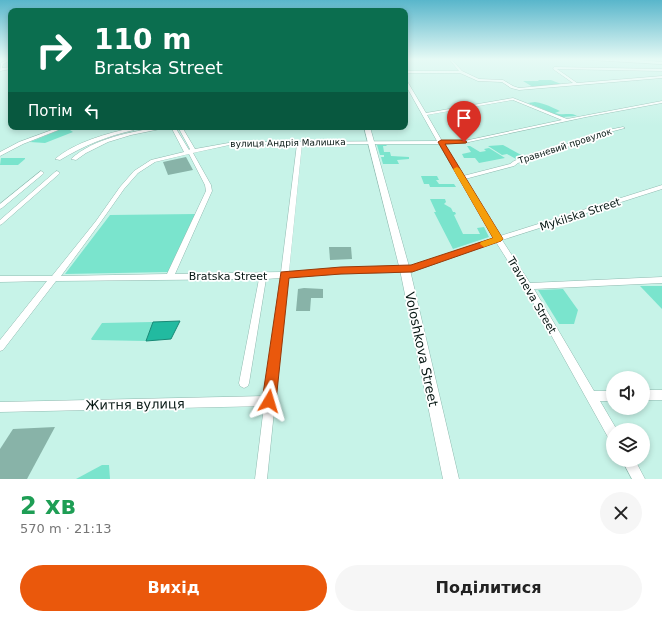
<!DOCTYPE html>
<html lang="uk">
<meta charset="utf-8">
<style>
body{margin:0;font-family:"DejaVu Sans",sans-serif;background:#f6f6f6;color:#222;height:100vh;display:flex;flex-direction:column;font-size:15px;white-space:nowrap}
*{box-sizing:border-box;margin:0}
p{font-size:13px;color:#767676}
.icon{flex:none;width:22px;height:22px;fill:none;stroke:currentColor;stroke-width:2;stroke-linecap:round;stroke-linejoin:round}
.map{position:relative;height:479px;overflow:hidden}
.panel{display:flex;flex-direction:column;background:#fff;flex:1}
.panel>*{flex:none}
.hud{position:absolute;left:8px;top:8px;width:400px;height:122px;border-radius:8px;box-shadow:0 2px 6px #0003;background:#0b6e4f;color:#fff;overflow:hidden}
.tools{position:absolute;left:606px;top:371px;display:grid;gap:8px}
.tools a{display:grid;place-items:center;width:44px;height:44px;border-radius:50%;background:#fff;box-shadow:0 2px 6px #0003;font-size:20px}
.pin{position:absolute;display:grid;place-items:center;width:34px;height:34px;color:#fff;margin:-41px -17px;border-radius:50% 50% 50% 0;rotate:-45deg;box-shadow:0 0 4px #0007}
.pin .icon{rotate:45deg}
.me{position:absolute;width:44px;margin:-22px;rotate:7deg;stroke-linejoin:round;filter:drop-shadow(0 0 3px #0008)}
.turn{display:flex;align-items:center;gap:14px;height:84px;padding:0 20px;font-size:18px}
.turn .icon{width:52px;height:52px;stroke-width:2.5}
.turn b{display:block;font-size:28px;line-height:34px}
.then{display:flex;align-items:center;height:38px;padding:0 20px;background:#0003;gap:8px;font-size:15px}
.round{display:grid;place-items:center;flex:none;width:42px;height:42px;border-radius:21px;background:#f6f6f6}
.headline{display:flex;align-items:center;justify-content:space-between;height:68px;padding:0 20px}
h1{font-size:24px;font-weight:600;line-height:30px;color:#1e9e55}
.cta{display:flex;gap:8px;margin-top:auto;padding:8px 20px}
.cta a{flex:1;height:46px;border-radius:24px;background:#ea580c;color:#fff;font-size:16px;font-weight:600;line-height:46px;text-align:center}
.cta a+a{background:#f6f6f6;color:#222}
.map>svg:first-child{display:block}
</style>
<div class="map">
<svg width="662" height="479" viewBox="0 0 662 479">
<rect width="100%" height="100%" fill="#c7f3e8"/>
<g fill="#7ae4cd">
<path d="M538,80H551L561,84L533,87L523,81H539Z"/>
<path d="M535,102C547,104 551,107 560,111L555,113C563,116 571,112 577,116L562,117L528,103Z"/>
<path d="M64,128H67L73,132L45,143L30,142Z"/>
<path d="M377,145H386L387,146H383L384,152H390L391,156L409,157V159L397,160L399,164H383L381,157H384V155H380Z"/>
<path d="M503,145L523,156L516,159L507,154L502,155L488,146Z"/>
<path d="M467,146H470L480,152L486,151L484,149L489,148L505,158L479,163L475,158H464L462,154L471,152Z"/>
<path d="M1,158H25V159L18,165H0Z"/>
<path d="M421,176H437L439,180H436L439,184H454L456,187H430L429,184H424Z"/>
<path d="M430,199H445L446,202L444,204L451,208L453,212H455L456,214L454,215L463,234H480L477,228L484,227L489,237L453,249L434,212H436Z"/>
<path d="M196,214L168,272L65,274L110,215Z"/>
<path d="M640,286H662V309Z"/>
<path d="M563,289L578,310L574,324H559L538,290Z"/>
<path d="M153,322L146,341L92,340L91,339L102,323Z"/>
<path d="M102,465H109L110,479H76Z"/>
</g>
<path fill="#22baa0" stroke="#1a8976" d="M180,321L171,339L146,341L153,322Z"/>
<g fill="#88b3a8">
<path d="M186,157L193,170L168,175L163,162Z"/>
<path d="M329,247H351L352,259L330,260Z"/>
<path d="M304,288L323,289V298H311L310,311H296L298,289Z"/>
<path d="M55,427L27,479H0V449L13,429Z"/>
</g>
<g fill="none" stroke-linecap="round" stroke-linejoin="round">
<g stroke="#90bab0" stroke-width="1">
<g id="minor">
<path d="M9,59H11V60L3,64L2,68L11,67V69L0,71L1,63Z"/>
<path d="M449,59H451L462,71L479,79L503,80L513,86L519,88L573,83L553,69L554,67L662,69V71L557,69L577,83L662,76V78L519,90L511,88L502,82L478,81L460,73H405V71H459Z"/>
<path d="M405,80L407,81L426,113L513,98L567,119L662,101V103L586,117L464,143L444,144L463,176L510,164L514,161L536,152L590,138L603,131L623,127L625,128L606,133L594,140L540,154L518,163L514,166L465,179L500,236L662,185V189L502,240L530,283L662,277V283L534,289L594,391H613V401H600L617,430H613V441L609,439L525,288L496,242L412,272L341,274L288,277L267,479H255L264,406L0,412V402L265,396L280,278L266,279L249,383L248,386L244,388L240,386L239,383L259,279L56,281L3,350L0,351V340L47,281L0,282V276H52L96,221L120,187L134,171L151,160L184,152L171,127H175L189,150L190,149L178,127H182L195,149L234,142L437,141L405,84ZM513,100L562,120L464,141H442L427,115ZM234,144H297L281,272L175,274L212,191L211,185L193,153ZM302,144H439L494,238L412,266L341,268L289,272ZM189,154L205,185L206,191L167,274L61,276L100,223L124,189L138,173L155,162Z"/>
<path d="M60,127H66L23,144L0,156V152L19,142Z"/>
<path d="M160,127H170L131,135L108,142L86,153L76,160L71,159C94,138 131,132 160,127Z"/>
<path d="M132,128L134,129V130C107,136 83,146 60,160L55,159C75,142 108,133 132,128Z"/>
<path d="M41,171L44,173L43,174L2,208L0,209V204Z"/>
<path d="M57,171L60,173L59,174L2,224L0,225V220L55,172Z"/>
<rect x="643" y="390" width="19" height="10"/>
<path d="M622,460H635L645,479H632Z"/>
</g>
</g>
<g stroke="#90bab0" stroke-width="1">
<path id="tertiary" d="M364,127H370L410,270L459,479H443L400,270Z"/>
</g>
<g stroke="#90bab0" stroke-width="1">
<path id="secondary" d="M574,59H629L662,62V64Z"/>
</g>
<use href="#minor" fill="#fff" fill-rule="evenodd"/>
<use href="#tertiary" fill="#fff" fill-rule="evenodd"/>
<use href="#secondary" fill="#fff" fill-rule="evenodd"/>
</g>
<linearGradient id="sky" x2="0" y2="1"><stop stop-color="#59b6cb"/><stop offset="0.47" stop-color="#e6faf5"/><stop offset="1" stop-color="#e6faf5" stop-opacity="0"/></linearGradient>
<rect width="662" height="126" fill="url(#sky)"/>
<path fill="#ea580c" stroke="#983908" d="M464,140L467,142L466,143L445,144L503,239L501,241L412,272L341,274L289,278L276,401L274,406L269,408L264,406L262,401L281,272L341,267L411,265L493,238L438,142L441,140Z"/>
<path fill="#f59e0b" d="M457,167L460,169L503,239L501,241L484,247L480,244L481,242L493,238L453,169Z"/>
<g text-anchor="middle" stroke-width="3.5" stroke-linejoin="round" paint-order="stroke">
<g font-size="9" fill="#061713" stroke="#fff">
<text transform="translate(288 143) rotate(-1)" y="3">вулиця Андрія Малишка</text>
<text transform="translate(565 146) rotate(-18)" y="3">Травневий провулок</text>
</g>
<g font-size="11" fill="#061713" stroke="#fff">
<text transform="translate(580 214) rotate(-18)" y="4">Mykilska Street</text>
<text x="228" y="280">Bratska Street</text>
<text transform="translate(532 295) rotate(60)" y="4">Travneva Street</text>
</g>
<g font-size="13" fill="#061713" stroke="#fff">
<text transform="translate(422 349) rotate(78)" y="5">Voloshkova Street</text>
<text transform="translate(135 404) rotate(-1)" y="5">Житня вулиця</text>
</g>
</g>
</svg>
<div class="tools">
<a><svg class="icon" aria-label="sound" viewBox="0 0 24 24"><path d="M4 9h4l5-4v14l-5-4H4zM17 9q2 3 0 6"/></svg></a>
<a><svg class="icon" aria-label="layers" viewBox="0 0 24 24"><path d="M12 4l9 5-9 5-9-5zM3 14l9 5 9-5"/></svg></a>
</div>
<div class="pin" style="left:464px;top:142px;background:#d93025"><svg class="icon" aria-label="arrive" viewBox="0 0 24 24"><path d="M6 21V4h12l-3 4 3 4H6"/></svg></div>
<svg class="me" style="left:269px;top:401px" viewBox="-20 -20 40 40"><path d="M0-17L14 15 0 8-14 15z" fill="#ea580c" stroke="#fff" stroke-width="4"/></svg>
<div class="hud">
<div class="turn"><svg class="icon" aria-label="right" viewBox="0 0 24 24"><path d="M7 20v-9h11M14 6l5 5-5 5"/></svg><div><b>110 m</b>Bratska Street</div></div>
<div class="then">Потім<svg class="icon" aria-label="left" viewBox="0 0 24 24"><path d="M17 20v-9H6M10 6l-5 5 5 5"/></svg></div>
</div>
</div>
<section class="panel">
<div class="headline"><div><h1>2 хв</h1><p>570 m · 21:13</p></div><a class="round"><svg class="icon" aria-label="close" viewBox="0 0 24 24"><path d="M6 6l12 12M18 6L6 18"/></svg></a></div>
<div class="cta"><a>Вихід</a><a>Поділитися</a></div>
</section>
